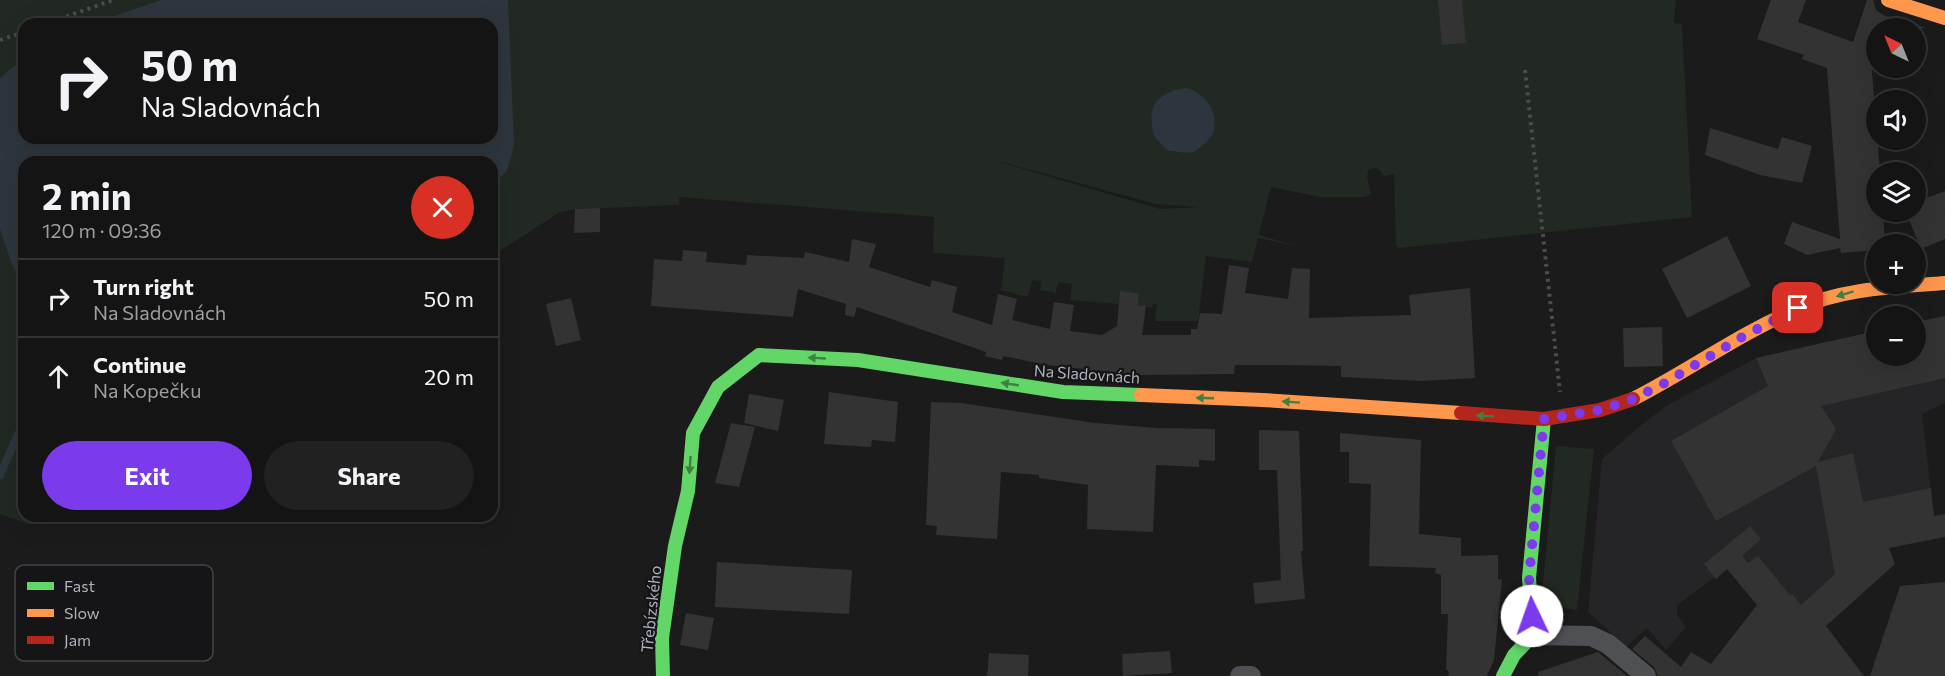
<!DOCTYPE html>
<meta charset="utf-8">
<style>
body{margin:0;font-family:Commissioner,sans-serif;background:#212122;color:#f1f3f6;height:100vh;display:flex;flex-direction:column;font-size:22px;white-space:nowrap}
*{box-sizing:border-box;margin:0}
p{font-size:20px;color:#9d9ea0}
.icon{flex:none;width:33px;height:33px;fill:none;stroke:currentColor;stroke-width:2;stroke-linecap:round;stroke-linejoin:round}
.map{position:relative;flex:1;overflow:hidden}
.side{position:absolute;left:18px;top:156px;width:480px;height:366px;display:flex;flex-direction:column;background:#141414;border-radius:18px;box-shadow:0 6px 24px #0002,0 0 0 2px #333334}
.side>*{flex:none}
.top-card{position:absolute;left:18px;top:18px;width:480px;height:126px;border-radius:18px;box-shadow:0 6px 24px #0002,0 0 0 2px #333334;background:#141414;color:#f1f3f6;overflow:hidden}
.needle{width:39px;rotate:317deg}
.controls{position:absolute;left:1866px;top:18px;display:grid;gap:12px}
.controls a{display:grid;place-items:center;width:60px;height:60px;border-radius:50%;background:#141414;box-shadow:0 6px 24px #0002,0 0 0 2px #333334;font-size:30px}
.pin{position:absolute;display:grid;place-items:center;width:51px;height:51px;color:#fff;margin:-26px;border-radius:12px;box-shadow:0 3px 9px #0006}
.me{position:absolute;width:66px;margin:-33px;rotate:357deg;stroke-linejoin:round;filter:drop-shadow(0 0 4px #0008)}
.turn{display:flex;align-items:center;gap:21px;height:126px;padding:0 24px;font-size:27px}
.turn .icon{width:78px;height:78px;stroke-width:2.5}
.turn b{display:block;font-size:42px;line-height:51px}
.round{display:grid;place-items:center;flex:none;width:63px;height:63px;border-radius:32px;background:#212122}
.overview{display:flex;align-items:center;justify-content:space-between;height:102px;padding:0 24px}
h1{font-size:36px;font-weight:700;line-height:45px}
.cta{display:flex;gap:12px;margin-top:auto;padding:12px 24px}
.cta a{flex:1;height:69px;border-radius:36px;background:#7c3aed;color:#fff;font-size:24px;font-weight:700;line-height:69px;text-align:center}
.cta a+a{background:#212122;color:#f1f3f6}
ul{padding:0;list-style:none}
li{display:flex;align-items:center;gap:18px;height:78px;padding:0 24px;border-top:2px solid #333334}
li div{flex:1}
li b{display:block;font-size:22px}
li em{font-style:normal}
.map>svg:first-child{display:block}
</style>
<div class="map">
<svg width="1945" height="676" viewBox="0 0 1945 676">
<rect width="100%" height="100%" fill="#1b1b1b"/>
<path fill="#252527" d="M1945,316V403L1922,414L1934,516L1868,529L1817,634L1727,569L1677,605V615L1686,627L1666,650L1647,628L1626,647L1588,612L1602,459L1639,427L1666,406L1756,358L1876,331V356H1916V322Z"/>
<g fill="#212922" fill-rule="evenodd">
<path d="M0,0H1676L1674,23L1682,24L1692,217L1399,248L1396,246L1394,174L1383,176L1381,171L1376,168L1369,170L1367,176L1371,194L1365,197H1319L1271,187L1259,235L1300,247L1258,238L1252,262L1206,256L1198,321H1155L1157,304H1153L1152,308L1138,305L1139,293L1121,291L1119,304L1070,300L1072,284L1058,282L1055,296L1054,292L1040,290L1041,281L1032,280L1028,297L1001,290L1005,258L933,253L934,217L679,197V205L578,209L560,212L492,256V162H24V516H34L31,525L0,514ZM24,24H492V138H24ZM990,159L1156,204L1199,207L1160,209Z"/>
<path d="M1556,446L1594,449L1577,610L1541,604Z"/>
</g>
<g fill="#2d363e">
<path d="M161,0H508L514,145L507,171L492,184V162H24V287L11,262L0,229V78L24,58V138H492V24H91Z"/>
<path d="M1186,88C1213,95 1227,129 1201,147C1200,148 1195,151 1193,152C1186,154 1176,151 1169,151C1164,147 1159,142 1155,137C1153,134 1152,128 1152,124C1148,101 1166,90 1186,88Z"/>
</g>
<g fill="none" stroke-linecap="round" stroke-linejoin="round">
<path stroke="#2d363e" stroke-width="8" d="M0,475L24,421"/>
</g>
<g fill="#333">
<path d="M1438,0H1462L1466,43L1442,45Z"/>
<path d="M1771,0H1806L1798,22L1853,42L1867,0H1873L1876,10L1883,15L1926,28H1876V60L1871,59L1880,172H1876V212H1883L1885,244H1876V250L1841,253L1840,248L1807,255L1784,244L1792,222L1840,239L1827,68L1802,59L1804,55L1757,39Z"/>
<path d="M1710,128L1778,149L1782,137L1812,146L1802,183L1760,175L1705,155Z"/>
<path d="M1945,191V239L1921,249L1906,212H1916V202Z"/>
<path d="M600,208V232L574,233L575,209Z"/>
<path d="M1727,236L1751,286L1687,318L1662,269Z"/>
<path d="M852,239L876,244L869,267L930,287L932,280L957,287L952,312L992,325L998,294L1017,299L1012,320L1050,329L1054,302L1074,305L1070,331L1102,335L1117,326L1120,291L1139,293L1138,305L1146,306L1142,335H1191V329H1197L1200,313L1222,314L1229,265L1249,268L1245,293L1288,299L1292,268L1310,269L1309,318L1411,315L1409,295L1470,288L1475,378L1422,381L1341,377V366L1286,365H1235L1234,374L1139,375L1047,365L1003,356L1002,360L985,356L986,352L857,307L854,317L845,315L846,304L798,289L793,317L651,306L654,259L682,261L683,250L707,252L706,262L746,265L747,255L804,258L805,252L849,262Z"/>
<path d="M571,298L581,340L556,346L546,304Z"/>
<path d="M1945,316V378L1821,406L1836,429L1818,462L1853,453L1863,502L1931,488L1934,516L1945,514V537L1889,548L1895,564L1826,626L1864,676H1658L1654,667L1632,649L1645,636L1681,667L1691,652L1711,664L1757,605L1727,569L1716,579L1704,564L1750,526L1761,539L1742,556L1748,563L1758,556L1790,595L1792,594L1801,605L1835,574L1816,466L1716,521L1671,441L1768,386L1756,358L1876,331V356H1916V322Z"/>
<path d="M1662,327L1663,366L1624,367L1623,328Z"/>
<path d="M829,392L898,402L895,442L872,440L871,447L824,444Z"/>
<path d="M749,394L784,400L778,431L744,423Z"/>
<path d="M931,402L961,403L1095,423L1157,428L1215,429V461L1199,460V467L1156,465L1153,532L1087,529L1088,485L1039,478V475L1001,472L997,539L936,535L937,526L926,525Z"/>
<path d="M731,423L755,427L739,487L715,483Z"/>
<path d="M1259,430L1299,431L1303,551H1301L1305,599L1255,604L1253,583L1281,580L1277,470H1259Z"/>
<path d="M1340,433L1421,440L1419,534L1461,538V556L1498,555V580L1502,579L1494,660L1487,676H1449L1448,670H1446L1448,614H1441V575L1435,573L1436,568L1369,566L1371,484L1349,483V452H1340Z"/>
<path d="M717,562L852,570L849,614L715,607Z"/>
<path d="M1945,582V676H1870L1900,586Z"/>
<path d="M686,613L714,618L708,650L680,645Z"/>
<path d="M1170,651L1172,673L1123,676L1122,654Z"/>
<path d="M1598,652L1627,676H1539L1538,672Z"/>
<path d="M989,653L1029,655L1028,676H987Z"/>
</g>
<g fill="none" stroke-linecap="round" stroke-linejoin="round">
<g stroke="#4b4c4f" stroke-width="4" stroke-dasharray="3 4.5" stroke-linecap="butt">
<path d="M45,24L113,0"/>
<path d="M0,40L24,32"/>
<path d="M1525,70L1560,392"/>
</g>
<g stroke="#4f5054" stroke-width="20">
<path d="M1533,635L1591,636L1608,644L1646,676"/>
<path d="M1240,676H1251"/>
</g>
<g stroke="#63d668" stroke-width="14">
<path d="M663,676L662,638L675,546L688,491L693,433L718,387L759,355L858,360L1063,392L1141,395"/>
<path d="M1503,676L1514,655L1533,635L1529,578L1544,419"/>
</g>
<g stroke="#ff974d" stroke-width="14">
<path d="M1888,0L1945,18"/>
<path d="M1141,395L1263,400L1461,413"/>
<path d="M1633,399C1688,371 1740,333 1797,309C1843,288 1895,287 1945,283"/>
</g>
<path stroke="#b3261e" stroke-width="14" d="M1461,413L1544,419L1600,410L1633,399"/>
</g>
<defs><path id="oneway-solid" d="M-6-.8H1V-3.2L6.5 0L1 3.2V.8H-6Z" transform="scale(1.5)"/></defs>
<g fill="#407f44">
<use href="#oneway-solid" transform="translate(1845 294) rotate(163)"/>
<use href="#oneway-solid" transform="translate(817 358) rotate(-177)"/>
<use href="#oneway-solid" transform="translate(1010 384) rotate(-171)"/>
<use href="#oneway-solid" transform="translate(1205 398) rotate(-178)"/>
<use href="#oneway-solid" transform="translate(1291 402) rotate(-176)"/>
<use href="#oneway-solid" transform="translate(1485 416) rotate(-177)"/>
<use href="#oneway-solid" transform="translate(690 465) rotate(94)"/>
</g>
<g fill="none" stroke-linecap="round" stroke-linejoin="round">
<path stroke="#7c3aed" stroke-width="10" stroke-dasharray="0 18" d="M1532,616L1529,578L1544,419L1600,410L1631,400L1663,384L1744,336L1798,308"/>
</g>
<g text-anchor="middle" stroke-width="4.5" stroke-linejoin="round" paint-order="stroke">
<g font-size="16" fill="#adb1bc" stroke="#151517">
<text transform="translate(1087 374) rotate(4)" y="6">Na Sladovnách</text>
<text transform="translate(651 609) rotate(-84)" y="6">Třebízského</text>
</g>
</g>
<rect x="15" y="565" width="198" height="96" rx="9" fill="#151517" stroke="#434449" stroke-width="1.5"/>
<rect x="27" y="582" width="27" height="8" fill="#63d668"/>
<rect x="27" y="609" width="27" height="8" fill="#ff974d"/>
<rect x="27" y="636" width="27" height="8" fill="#b3261e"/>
<g font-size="16" fill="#adb1bc">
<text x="64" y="592">Fast</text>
<text x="64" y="619">Slow</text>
<text x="64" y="646">Jam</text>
</g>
</svg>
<div class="controls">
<a><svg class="needle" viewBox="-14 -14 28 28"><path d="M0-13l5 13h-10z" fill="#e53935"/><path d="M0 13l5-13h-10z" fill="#9d9ea0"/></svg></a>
<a><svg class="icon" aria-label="sound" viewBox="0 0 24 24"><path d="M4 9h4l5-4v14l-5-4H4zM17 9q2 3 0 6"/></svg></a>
<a><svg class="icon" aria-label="layers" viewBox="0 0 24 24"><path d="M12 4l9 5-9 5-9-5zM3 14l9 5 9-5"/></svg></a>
<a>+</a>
<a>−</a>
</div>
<div class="pin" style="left:1798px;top:308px;background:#d93025"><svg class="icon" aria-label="arrive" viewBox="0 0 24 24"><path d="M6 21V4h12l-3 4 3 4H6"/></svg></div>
<svg class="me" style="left:1532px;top:616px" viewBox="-20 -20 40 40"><circle r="19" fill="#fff"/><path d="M0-13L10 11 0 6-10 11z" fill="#7c3aed"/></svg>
<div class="top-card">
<div class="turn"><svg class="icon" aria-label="right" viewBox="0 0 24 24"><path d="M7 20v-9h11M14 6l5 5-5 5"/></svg><div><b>50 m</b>Na Sladovnách</div></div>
</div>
<section class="side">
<div class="overview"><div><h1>2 min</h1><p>120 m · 09:36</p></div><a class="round" style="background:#d93025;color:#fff"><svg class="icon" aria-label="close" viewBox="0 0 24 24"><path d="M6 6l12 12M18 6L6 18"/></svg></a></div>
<ul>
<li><svg class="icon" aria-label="right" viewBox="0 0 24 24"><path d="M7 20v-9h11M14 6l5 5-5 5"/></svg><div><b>Turn right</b><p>Na Sladovnách</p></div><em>50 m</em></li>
<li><svg class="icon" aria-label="ahead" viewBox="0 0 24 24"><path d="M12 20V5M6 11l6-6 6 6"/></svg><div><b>Continue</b><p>Na Kopečku</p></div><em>20 m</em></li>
</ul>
<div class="cta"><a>Exit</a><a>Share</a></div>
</section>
</div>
